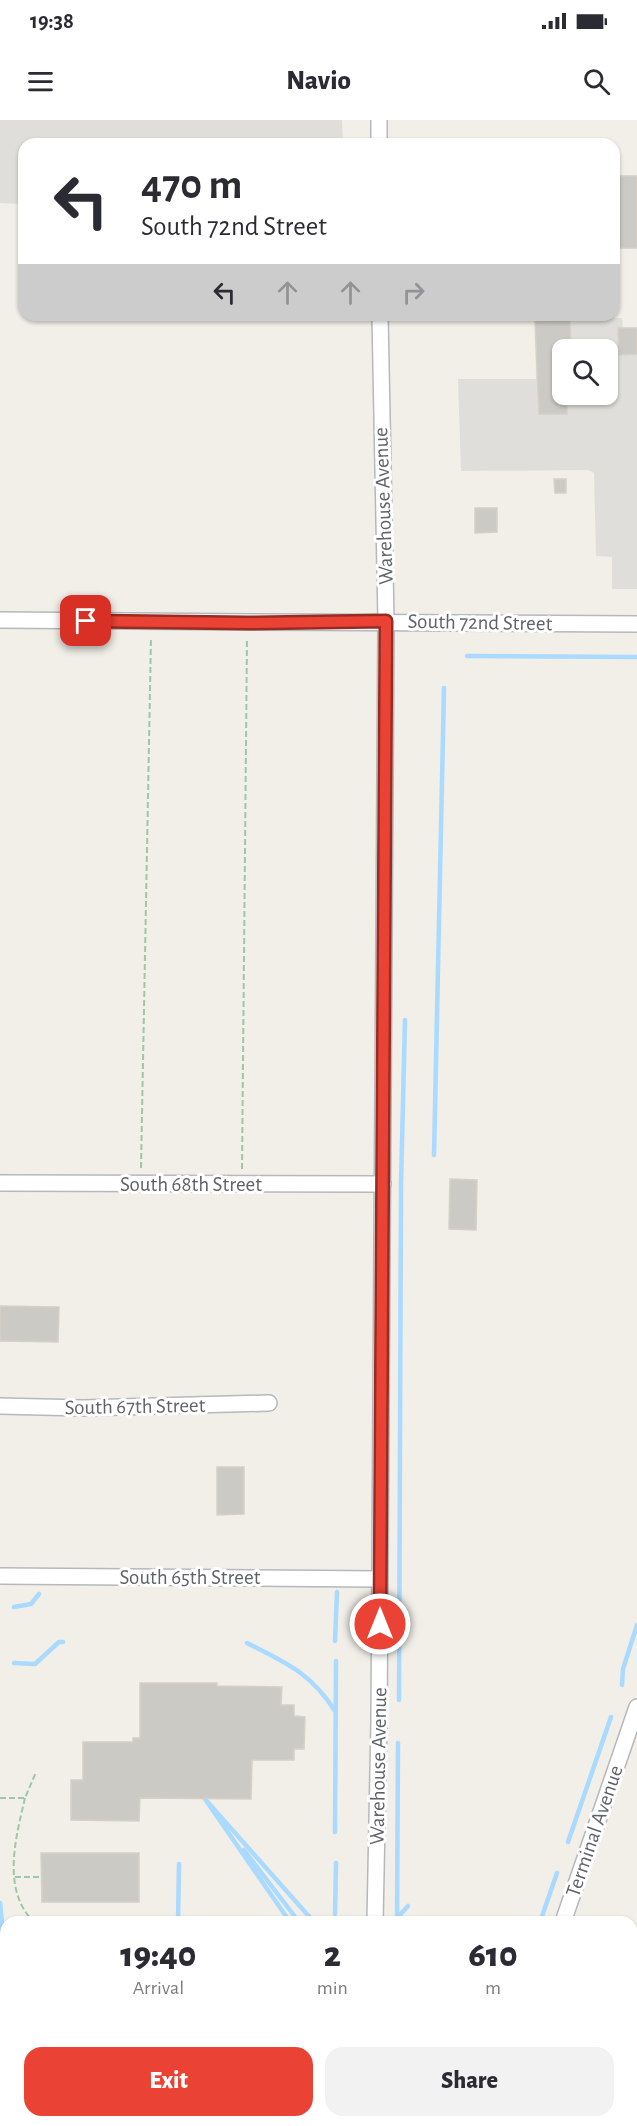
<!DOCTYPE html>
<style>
body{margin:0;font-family:"Alegreya Sans",sans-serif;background:#f2f2f3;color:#2b2b33;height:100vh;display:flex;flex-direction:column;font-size:22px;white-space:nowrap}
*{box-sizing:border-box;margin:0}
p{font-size:20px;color:#7c7c81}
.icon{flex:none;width:33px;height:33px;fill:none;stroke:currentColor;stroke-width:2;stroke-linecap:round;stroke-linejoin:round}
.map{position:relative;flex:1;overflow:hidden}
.side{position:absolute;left:0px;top:1796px;width:638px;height:212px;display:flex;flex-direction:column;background:#fff;border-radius:18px 18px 0 0;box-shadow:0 2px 4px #0004}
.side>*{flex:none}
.guide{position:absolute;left:18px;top:18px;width:602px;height:183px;border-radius:18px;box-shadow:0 2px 4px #0004;background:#fff;color:#2b2b33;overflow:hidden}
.buttons{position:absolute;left:552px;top:219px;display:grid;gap:12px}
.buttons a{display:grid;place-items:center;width:66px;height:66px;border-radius:12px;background:#fff;box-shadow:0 2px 4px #0004;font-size:30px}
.pin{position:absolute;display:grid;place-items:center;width:51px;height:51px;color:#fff;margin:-26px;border-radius:12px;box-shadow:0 3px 9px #0006}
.me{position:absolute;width:66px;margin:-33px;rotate:0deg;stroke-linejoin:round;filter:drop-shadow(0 0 4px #0008)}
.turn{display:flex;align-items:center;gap:21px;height:126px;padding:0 24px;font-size:27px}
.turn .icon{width:78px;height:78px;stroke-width:2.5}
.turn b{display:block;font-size:42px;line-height:51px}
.lanes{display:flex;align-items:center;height:57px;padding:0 24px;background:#0003;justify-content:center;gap:30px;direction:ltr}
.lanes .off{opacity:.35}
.eta{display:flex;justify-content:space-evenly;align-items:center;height:102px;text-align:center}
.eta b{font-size:36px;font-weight:800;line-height:42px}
.cta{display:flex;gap:12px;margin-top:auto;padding:12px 24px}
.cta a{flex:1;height:69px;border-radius:18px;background:#ea4335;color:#fff;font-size:24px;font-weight:800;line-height:69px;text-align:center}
.cta a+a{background:#f2f2f3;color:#2b2b33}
.status{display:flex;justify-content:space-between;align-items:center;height:42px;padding:0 30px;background:#fff;direction:ltr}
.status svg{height:16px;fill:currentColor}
header{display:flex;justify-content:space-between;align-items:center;height:78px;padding:0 24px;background:#fff;font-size:27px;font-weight:800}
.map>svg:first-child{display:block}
</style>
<div class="status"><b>19:38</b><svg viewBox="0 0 49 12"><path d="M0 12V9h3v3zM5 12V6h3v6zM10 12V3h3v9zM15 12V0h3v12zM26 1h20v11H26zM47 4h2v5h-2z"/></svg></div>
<header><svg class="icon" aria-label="menu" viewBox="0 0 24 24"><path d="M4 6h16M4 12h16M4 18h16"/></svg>Navio<svg class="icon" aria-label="search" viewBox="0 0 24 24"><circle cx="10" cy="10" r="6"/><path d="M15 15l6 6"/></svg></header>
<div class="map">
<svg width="637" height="2006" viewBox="0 0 637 2006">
<rect width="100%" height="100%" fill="#f1efe8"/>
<g fill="#e0deda" fill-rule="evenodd">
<path d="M0,0H342L343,24H24V84L0,83Z"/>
<path d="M622,198L623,208H619V234H637V469H612V437L596,436L594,353L588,350L461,351L458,259H536L535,201ZM562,230H608V274H562Z"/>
</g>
<path fill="#c5e8c5" d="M178,2001H592L606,2006H184Z"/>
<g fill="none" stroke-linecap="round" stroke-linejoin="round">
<g stroke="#aadaff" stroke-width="4.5">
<path d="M467,536L637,537"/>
<path d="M434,1035L444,568"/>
<path d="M14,1487L31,1484L39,1474"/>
<path d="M335,1521L337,1472"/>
<path d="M247,1523C286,1543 311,1553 335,1591"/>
<path d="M14,1543L35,1544L59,1522H63"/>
<path d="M622,1565L623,1549L637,1505"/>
<path d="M399,1580L401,1064L405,900"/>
<path d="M335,1712L336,1541"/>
<path d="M568,1722L611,1597"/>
<path d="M244,1730L299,1802"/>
<path d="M0,1783L2,1802L1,1867"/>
<path d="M335,1794L336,1743"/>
<path d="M398,1797L408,1786"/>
<path d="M178,1802L179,1744"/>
<path d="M290,1802L205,1679L314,1802"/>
<path d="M397,1802L398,1623"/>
<path d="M540,1802L557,1753"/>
<path d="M169,2001L175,2006"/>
<path d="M429,2001L433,2006"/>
<path d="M452,2001L456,2006"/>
<path d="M492,2001L496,2006"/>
</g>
</g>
<g fill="#cccac5" stroke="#d6d1c6" stroke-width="1.5">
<path d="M615,56H637V128H617Z"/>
<path d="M570,200L571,230H562V275H567V294H539L535,201Z"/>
<path d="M618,208H637V234L619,235Z"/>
<path d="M554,359H566V373H555Z"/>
<path d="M475,388H497V412L475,413Z"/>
<path d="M450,1059L477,1060L476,1110L449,1109Z"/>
<path d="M0,1186L59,1187L58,1222L0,1221Z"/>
<path d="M217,1347H244V1394L217,1395Z"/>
<path d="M140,1563H217V1566L282,1567L281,1585H294V1596L305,1597L304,1629H294V1640H252L251,1679L140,1678L139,1701L71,1700V1660H83V1622H133V1618H140Z"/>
<path d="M41,1733H139V1782H42Z"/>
</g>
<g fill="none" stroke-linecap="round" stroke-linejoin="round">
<g stroke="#b5b8bc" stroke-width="18">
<g id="minor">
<path d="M379,24V0"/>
<path d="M0,500C212,503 425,502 637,504"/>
<path d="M0,1063L383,1064"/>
<path d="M0,1286L83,1288L269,1283"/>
<path d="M0,1456L379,1459"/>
<path d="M375,1802L379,1601L386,501L380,195"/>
<path d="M563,1802L637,1587"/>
<path d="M632,1990L637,1992"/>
<path d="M60,2006L67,2001"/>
</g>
</g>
<g stroke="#9cc7a9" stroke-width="2" stroke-dasharray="6 3" stroke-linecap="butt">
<path d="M141,1048L151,517"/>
<path d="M242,1049L247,518"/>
<path d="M0,1678H25L36,1652"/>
<path d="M25,1678C16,1717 1,1770 34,1802"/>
<path d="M15,1757H41"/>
</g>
<use href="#minor" stroke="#fff" stroke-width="15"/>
</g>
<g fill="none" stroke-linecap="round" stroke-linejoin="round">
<g stroke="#982c22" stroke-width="15">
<path id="route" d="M86,501L248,503L386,501L380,1504"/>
</g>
<use href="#route" stroke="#ea4335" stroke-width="10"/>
</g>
<g text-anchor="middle" stroke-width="6" stroke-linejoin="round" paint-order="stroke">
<g font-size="21" fill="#5f6368" stroke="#fff">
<text transform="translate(383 386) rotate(-92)" y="7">Warehouse Avenue</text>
<text transform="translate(480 502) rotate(1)" y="7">South 72nd Street</text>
<text x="191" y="1071">South 68th Street</text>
<text transform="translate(135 1286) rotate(-1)" y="7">South 67th Street</text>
<text x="190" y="1464">South 65th Street</text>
<text transform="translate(378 1646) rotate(-89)" y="7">Warehouse Avenue</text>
<text transform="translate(594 1711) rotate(-71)" y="7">Terminal Avenue</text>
</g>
</g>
</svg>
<div class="buttons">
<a><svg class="icon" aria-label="search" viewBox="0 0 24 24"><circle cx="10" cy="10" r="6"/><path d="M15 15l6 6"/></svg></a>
</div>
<div class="pin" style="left:86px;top:501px;background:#d93025"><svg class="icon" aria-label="arrive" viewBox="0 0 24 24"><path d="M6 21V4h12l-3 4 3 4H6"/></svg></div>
<svg class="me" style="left:380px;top:1504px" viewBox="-20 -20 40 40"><circle r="17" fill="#ea4335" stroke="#fff" stroke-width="3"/><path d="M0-11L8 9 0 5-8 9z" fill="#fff"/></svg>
<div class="guide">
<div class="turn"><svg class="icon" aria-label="left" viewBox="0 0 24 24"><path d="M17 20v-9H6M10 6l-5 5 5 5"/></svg><div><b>470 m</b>South 72nd Street</div></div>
<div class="lanes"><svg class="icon" aria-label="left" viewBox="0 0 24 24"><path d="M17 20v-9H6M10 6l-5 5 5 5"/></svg><svg class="icon off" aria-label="ahead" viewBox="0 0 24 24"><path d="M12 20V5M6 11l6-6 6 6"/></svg><svg class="icon off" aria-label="ahead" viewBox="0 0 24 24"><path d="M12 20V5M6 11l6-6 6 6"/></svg><svg class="icon off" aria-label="right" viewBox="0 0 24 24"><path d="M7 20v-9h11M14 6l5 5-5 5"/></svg></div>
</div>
<section class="side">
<div class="eta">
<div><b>19:40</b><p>Arrival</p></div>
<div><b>2</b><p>min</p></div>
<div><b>610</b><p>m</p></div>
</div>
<div class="cta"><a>Exit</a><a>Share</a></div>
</section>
</div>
